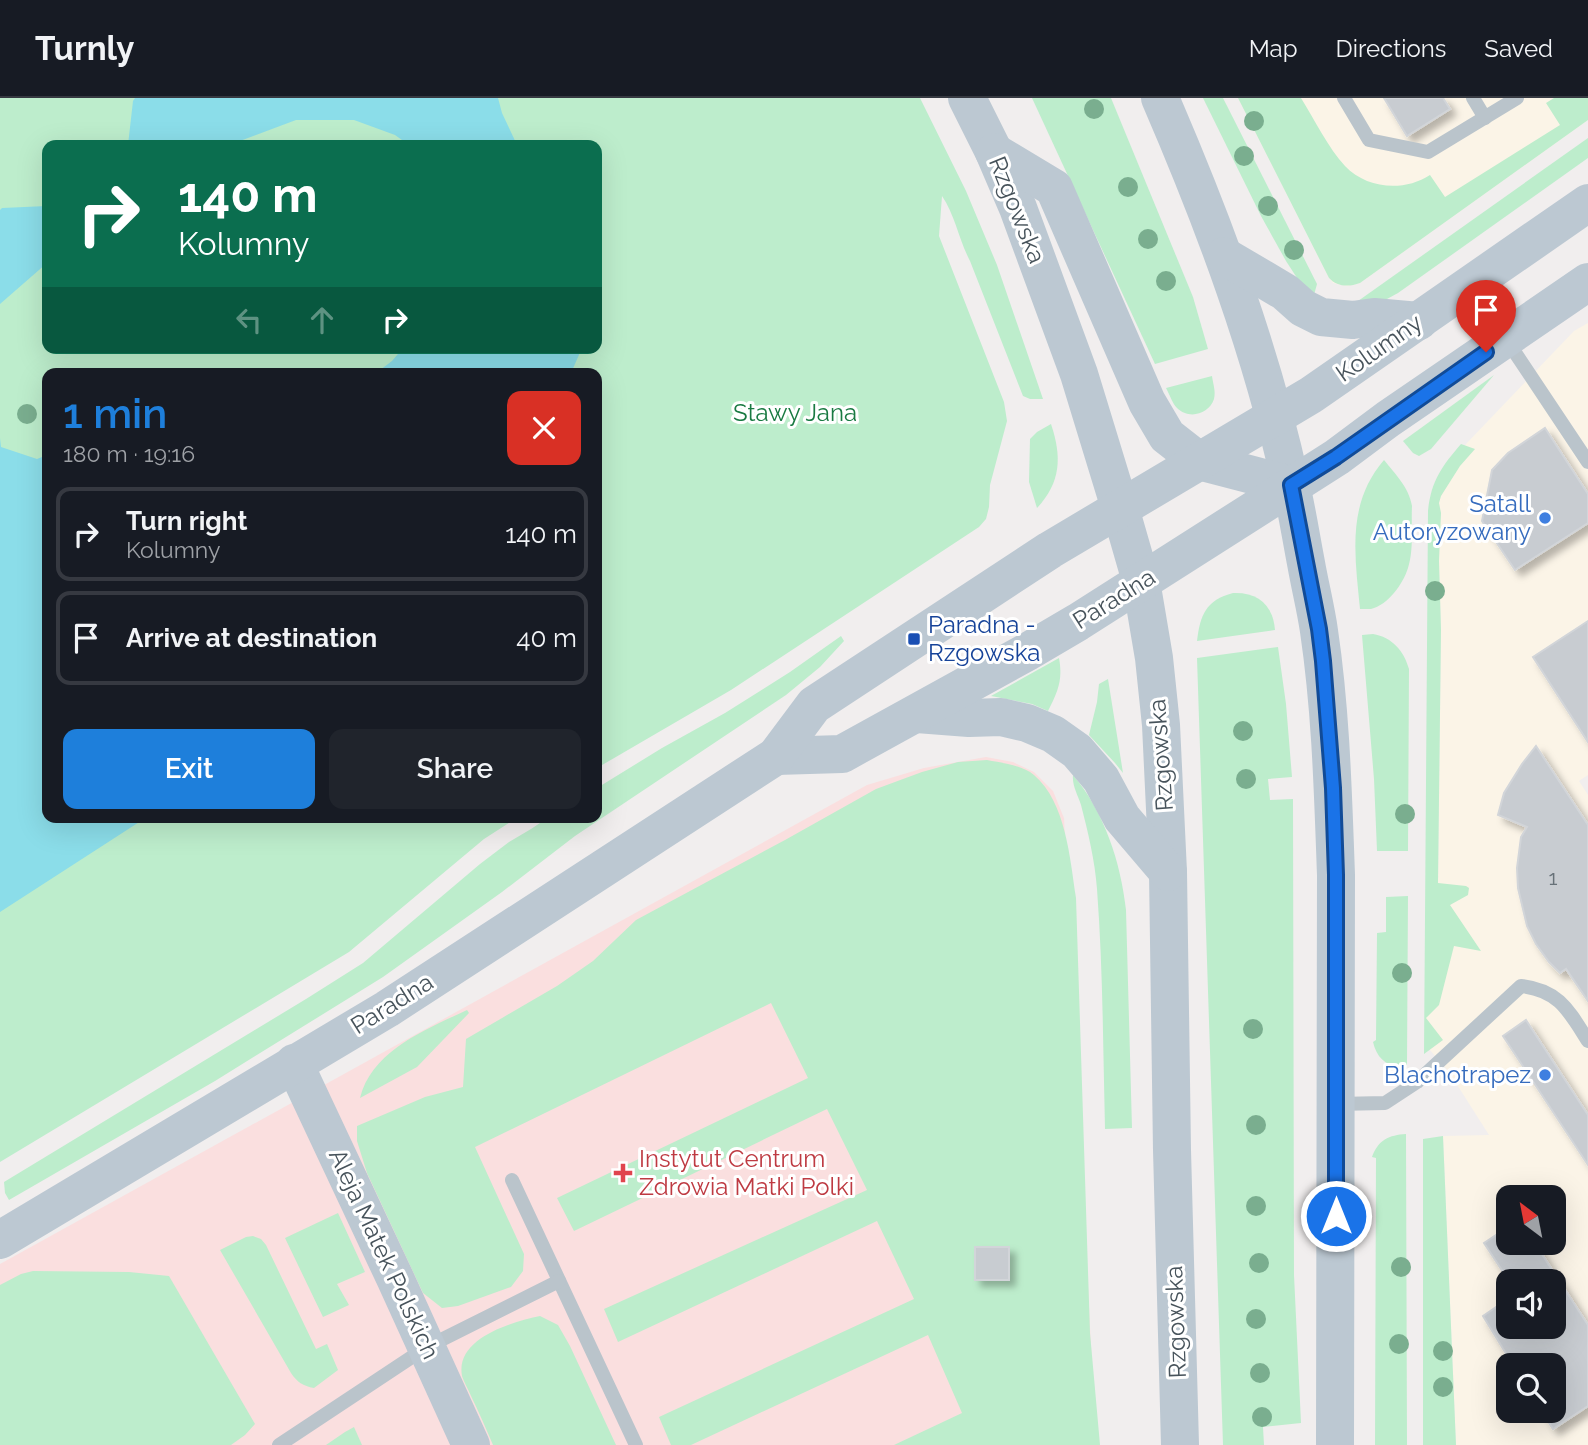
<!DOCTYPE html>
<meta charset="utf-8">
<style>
body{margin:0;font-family:Raleway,sans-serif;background:#20242c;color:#f1f3f6;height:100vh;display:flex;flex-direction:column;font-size:26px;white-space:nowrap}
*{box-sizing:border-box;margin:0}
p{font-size:23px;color:#9ea1a6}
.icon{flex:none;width:38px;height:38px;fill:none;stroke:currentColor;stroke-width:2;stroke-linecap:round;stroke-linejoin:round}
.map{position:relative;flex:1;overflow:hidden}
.drawer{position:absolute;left:42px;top:270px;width:560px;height:455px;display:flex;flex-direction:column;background:#171b24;border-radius:14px;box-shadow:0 7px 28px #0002}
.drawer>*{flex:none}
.guide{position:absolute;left:42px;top:42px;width:560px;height:214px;border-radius:14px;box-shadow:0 7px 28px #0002;background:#0b6e4f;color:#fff;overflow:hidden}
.needle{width:46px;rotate:328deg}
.tools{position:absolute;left:1496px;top:1087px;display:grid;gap:14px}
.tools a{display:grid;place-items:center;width:70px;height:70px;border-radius:14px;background:#171b24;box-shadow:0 7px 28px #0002;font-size:35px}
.pin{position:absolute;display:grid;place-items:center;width:60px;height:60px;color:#fff;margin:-72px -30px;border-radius:50% 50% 50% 0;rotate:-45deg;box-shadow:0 0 7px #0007}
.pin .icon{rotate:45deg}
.me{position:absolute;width:77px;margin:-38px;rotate:0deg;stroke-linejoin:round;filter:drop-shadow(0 0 5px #0008)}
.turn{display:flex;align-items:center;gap:24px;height:147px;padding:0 21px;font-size:32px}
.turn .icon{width:91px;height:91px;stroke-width:2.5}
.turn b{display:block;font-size:49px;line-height:60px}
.lanes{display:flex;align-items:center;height:66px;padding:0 21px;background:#0003;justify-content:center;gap:35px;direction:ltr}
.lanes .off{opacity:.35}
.round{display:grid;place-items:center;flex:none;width:74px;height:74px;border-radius:14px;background:#20242c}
.summary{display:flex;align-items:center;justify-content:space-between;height:119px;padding:0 21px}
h1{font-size:42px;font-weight:600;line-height:52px;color:#1e7fdb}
.primary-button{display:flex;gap:14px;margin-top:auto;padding:14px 21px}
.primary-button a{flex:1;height:80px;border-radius:14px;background:#1e7fdb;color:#fff;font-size:28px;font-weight:600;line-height:80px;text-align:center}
.primary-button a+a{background:#20242c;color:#f1f3f6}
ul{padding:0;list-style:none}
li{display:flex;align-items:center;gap:21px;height:94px;margin:0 14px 10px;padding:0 7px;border:4px solid #363941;border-radius:14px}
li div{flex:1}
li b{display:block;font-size:26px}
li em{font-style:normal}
header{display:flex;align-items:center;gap:42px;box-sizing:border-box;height:98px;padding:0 35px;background:#171b24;border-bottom:2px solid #363941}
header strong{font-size:33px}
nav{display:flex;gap:38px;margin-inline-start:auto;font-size:24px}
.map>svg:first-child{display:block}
</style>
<header>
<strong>Turnly</strong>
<nav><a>Map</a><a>Directions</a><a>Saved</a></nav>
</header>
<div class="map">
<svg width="1588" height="1347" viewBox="0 0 1588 1347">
<defs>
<filter id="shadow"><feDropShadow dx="6" dy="6" stdDeviation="3.5" flood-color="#0004"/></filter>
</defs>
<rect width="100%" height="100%" fill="#f1eeee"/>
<g fill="#fbf4e7" fill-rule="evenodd">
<path d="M1238,0H1588V22L1360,185L1348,188L1341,187L1333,185L1329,180Z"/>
<path d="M1588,225V677L1579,683L1588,697V1347H1456L1443,1038L1489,1037L1449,974L1430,952L1426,920L1438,785L1441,532L1439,470L1435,399L1466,346L1574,233ZM1508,1099H1554V1144H1508ZM1508,1183H1554V1228H1508ZM1508,1267H1554V1312H1508Z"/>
</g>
<path fill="#fadfdf" d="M986,659L1013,664L1034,674L1053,693L1064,720L1096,1347H0V1166L867,687L924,670Z"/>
<g fill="#bdedcc" fill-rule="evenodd">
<path d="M0,0H920L966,93L997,167L1043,301H1030L1023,298L970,163C959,142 955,117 942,98L939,138L1004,304L1007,323L990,387L989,409L986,421L979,429L731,592L597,670V275H47V719H518L484,741L349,854L0,1064ZM47,47H597V250H47Z"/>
<path d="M1032,0H1111L1193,199L1208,251L1155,266Z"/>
<path d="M1203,0H1223L1317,186L1314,197L1299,183L1286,163L1261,118Z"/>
<path d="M1238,0H1301C1314,21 1329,51 1345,68C1367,91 1404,94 1430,77L1445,99L1560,27L1546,5L1554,0H1588V22L1360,185C1349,189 1337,189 1329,180Z"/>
<path d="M1588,40V60L1398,195L1387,201L1351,208Z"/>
<path d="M1494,277L1431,351L1419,358L1413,355L1403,343Z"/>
<path d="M1212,278C1213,286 1216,293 1214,301C1209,316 1189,322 1177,310C1172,305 1170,297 1166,290Z"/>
<path d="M1051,326C1062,359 1061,384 1037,410L1029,384L1030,341L1037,334Z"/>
<path d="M1461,346L1475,351L1460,368L1441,398L1439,405L1441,415L1439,463L1441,532L1438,785L1466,788L1469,790L1468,797L1450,807L1481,853L1454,848L1439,907L1426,920L1443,942L1424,956L1428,413C1431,383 1442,368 1461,346Z"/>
<path d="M1384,362C1395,376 1409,389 1412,408C1411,428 1414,451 1408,470C1403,486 1388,507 1371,511C1370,511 1361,511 1360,511C1355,458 1346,406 1384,362Z"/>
<path d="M1233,495C1258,494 1273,507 1275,532L1197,543C1200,517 1206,502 1233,495Z"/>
<path d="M1373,536C1392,539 1404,553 1409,571L1408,753H1377L1374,681L1362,537Z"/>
<path d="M841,538L844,543L820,569L786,597L575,738L502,794L383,879L215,983L9,1102L5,1095L4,1084L306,901L363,865L480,766L509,744L531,731L549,719H597V690L662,650L725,615L790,574Z"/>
<path d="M1278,549L1286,606L1292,679L1268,681L1270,702L1293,701L1294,1177L1301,1325L1263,1329L1264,1347H1223L1197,560Z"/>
<path d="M1059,560C1063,582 1058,593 1048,613L1032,606L991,598Z"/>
<path d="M1108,581L1123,675L1115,665L1089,637L1097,604L1099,586Z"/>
<path d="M987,662C1002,665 1022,667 1034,677C1066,704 1070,761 1076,800L1090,1235L1100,1347H894L962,1315L928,1237L691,1347H671L659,1319L914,1201L877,1123L618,1244L604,1211L867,1092L827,1011L574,1133L557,1100L808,980L771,905L475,1049L524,1156L523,1173L511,1189L458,1208L442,1210L423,1195L367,1075L357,1043V1028L425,999L463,989L466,941L557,888L593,863L636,822L785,742L876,691L922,674L958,664Z"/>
<path d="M1073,677C1104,713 1121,765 1126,812L1132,1030L1105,1031C1103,951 1103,871 1097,791C1095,763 1088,734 1081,707C1078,697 1072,688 1073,677Z"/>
<path d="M1408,798L1407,967C1388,971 1377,961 1373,944L1376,942L1377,835L1386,834V799Z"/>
<path d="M467,912L469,915L417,969L360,1000C372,952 427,931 467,912Z"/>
<path d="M1406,1036L1407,1347H1375L1376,1060L1372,1059C1378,1042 1389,1037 1406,1036Z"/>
<path d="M1443,1038L1456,1347H1423V1041Z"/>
<path d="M338,1115L365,1174L337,1186L349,1207L323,1219L285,1140Z"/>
<path d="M253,1138L261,1141L266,1147L316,1251L327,1246L338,1272L314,1290C303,1288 297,1284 291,1275L220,1152L246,1139Z"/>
<path d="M33,1173L129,1174L169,1178L255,1326L245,1337L231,1347H0V1187L21,1176Z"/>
<path d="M540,1218L558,1227L570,1248L616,1347H493C486,1331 479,1314 471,1298C468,1291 464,1284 462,1278C455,1240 512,1224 540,1218Z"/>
<path d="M354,1329L362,1347H326L345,1334Z"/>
</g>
<g fill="#8bdde9">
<path d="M135,0H498L502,15L517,47H409L395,37L354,22H296L229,47H128L133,3Z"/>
<path d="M47,108V165L0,206V112L2,110Z"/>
<path d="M403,250H582L571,275H376L392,263Z"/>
<path d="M0,340L1,349L37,361L47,357V719H147L0,814Z"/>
</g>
<g fill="#c8ccd1" stroke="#d2d5d9" stroke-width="2" filter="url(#shadow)">
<path d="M1384,0H1443L1450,11L1407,38Z"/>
<path d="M1545,330L1588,396V425L1515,472L1482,423L1492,372L1508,355Z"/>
<path d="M1588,523V644L1533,559Z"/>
<path d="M1536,648L1588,727V903L1566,871L1560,875L1549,864L1536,846L1527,828L1518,790L1517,770L1521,739L1527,729L1498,717L1504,695L1522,666Z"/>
<path d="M1526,922L1588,1017V1067L1503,938Z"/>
<path d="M1508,1129V1144H1534L1588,1227V1308L1553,1331L1541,1312H1554V1267H1513L1483,1218L1508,1201V1228H1554V1183H1509L1484,1145Z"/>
<rect x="975" y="1149" width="34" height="33"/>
</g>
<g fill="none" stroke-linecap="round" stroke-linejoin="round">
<g stroke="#bac4cb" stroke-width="14">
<path d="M1344,0L1369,42L1428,54L1517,0"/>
<path d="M1473,0L1485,20"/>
<path d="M1506,241L1588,364"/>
<path d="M1337,1006L1385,1005L1417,984L1521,888C1559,892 1569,913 1588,943"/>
<path d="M512,1082L636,1347"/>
<path d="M279,1347L427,1249L559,1183"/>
</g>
<g stroke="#bcc8d2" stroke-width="38">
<path d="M967,0L994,54L1018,110L1079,276L1120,410L1141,483L1154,560L1161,627L1168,774L1172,1052L1180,1347"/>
<path d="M1160,0C1214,125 1262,254 1291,387C1297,413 1301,439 1306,465C1310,488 1316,511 1319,533C1331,614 1333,696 1336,777L1335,1347"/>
<path d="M994,54L1054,90L1147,304L1167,338L1199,363L1291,387"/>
<path d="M1224,158L1285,194L1303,210L1321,219L1353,222L1374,219L1419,223"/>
<path d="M917,616L969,620L1001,619L1027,625L1053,636L1077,653L1101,681L1122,720L1168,774"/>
<path d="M776,658L842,656L1027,554L1078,524L1337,359L1388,321L1588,184"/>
<path d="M294,965L395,1180L471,1347"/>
<path d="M0,1142L387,911L776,658L814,607L1050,452L1311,297L1588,105"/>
</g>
</g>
<g fill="#7aae8f">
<circle cx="1094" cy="11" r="10"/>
<circle cx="1254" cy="23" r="10"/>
<circle cx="1244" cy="58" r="10"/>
<circle cx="1128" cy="89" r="10"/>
<circle cx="1268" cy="108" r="10"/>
<circle cx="1148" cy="141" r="10"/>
<circle cx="1294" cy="152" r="10"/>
<circle cx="1166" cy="183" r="10"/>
<circle cx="27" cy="316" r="10"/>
<circle cx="1435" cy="493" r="10"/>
<circle cx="1243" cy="633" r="10"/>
<circle cx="1246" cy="681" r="10"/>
<circle cx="1405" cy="716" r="10"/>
<circle cx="1402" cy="875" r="10"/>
<circle cx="1253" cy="931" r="10"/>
<circle cx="1256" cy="1027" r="10"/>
<circle cx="1256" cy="1108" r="10"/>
<circle cx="1259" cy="1165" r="10"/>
<circle cx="1401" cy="1169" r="10"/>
<circle cx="1256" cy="1221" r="10"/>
<circle cx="1399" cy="1246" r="10"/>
<circle cx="1443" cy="1253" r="10"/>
<circle cx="1260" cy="1275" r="10"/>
<circle cx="1443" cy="1289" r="10"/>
<circle cx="1262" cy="1319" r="10"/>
</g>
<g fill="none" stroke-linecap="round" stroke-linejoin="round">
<g stroke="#114b97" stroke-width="18">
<path id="route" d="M1336,1118V777L1333,690L1323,563L1319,531L1291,387L1336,359L1486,254"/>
</g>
<use href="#route" stroke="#1a73e8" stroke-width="12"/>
</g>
<g fill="#3f7fe0" stroke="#fff" stroke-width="2.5">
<circle cx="1545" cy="420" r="7"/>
<circle cx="1545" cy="977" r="7"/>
</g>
<rect fill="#1a4fb4" stroke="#fff" stroke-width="2.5" x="907" y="534" width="14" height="14" rx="3.5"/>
<path fill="#e0444e" stroke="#fff" stroke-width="2.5" d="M619.5 1064.5h7v7h7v7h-7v7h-7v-7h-7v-7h7z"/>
<g text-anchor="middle" stroke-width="6" stroke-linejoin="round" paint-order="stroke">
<g font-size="21" fill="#677178">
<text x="1553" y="787">1</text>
</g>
<g font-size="24" fill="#47535b" stroke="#fff">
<text transform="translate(1017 112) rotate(68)" y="8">Rzgowska</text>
<text transform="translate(1379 250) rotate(-35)" y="8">Kolumny</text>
<text transform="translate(1114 501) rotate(-32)" y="8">Paradna</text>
<text transform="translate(1161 657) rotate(-94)" y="8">Rzgowska</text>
<text transform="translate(392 906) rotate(-32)" y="8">Paradna</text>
<text transform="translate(384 1156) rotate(65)" y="8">Aleja Matek Polskich</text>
<text transform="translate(1176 1224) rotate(-92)" y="8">Rzgowska</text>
</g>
<g font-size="24" fill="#197a42" stroke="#fff">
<text x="795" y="323">Stawy Jana</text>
</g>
<g font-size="24" fill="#366cbe" stroke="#fff" text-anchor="end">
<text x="1531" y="414">Satall<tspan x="1531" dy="28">Autoryzowany</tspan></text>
<text x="1531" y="985">Blachotrapez</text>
</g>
<g font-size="24" fill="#164399" stroke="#fff" text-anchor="start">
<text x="928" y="535">Paradna -<tspan x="928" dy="28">Rzgowska</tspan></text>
</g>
<g font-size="24" fill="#be3a42" stroke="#fff" text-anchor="start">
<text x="639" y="1069">Instytut Centrum<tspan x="639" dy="28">Zdrowia Matki Polki</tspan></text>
</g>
</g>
</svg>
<div class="tools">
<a><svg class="needle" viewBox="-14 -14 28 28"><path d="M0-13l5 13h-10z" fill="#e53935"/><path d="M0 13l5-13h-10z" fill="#9ea1a6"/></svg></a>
<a><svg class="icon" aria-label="sound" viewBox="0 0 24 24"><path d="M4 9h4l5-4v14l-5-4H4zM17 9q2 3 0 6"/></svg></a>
<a><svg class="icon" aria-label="search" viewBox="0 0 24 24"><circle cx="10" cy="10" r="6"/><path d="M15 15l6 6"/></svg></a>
</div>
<div class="pin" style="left:1486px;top:254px;background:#d93025"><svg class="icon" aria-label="arrive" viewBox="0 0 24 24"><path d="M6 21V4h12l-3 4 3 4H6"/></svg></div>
<svg class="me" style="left:1336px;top:1118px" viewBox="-20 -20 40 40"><circle r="17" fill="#1a73e8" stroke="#fff" stroke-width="3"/><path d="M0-11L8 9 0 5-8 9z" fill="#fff"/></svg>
<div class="guide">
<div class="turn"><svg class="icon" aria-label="right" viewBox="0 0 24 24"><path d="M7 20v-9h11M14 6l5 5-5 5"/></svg><div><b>140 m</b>Kolumny</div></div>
<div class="lanes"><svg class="icon off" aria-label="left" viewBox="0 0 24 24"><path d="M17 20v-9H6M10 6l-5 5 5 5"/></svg><svg class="icon off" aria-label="ahead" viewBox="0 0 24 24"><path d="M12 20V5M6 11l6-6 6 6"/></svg><svg class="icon" aria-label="right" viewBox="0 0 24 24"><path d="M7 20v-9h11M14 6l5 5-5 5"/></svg></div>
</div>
<section class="drawer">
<div class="summary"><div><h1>1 min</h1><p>180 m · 19:16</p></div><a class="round" style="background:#d93025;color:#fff"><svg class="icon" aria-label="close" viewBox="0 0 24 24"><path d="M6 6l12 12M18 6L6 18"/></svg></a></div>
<ul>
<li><svg class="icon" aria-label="right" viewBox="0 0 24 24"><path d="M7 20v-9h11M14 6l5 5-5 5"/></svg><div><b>Turn right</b><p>Kolumny</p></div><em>140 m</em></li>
<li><svg class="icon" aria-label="arrive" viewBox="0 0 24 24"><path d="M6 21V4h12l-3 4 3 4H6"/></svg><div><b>Arrive at destination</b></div><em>40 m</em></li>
</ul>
<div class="primary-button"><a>Exit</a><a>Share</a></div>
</section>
</div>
